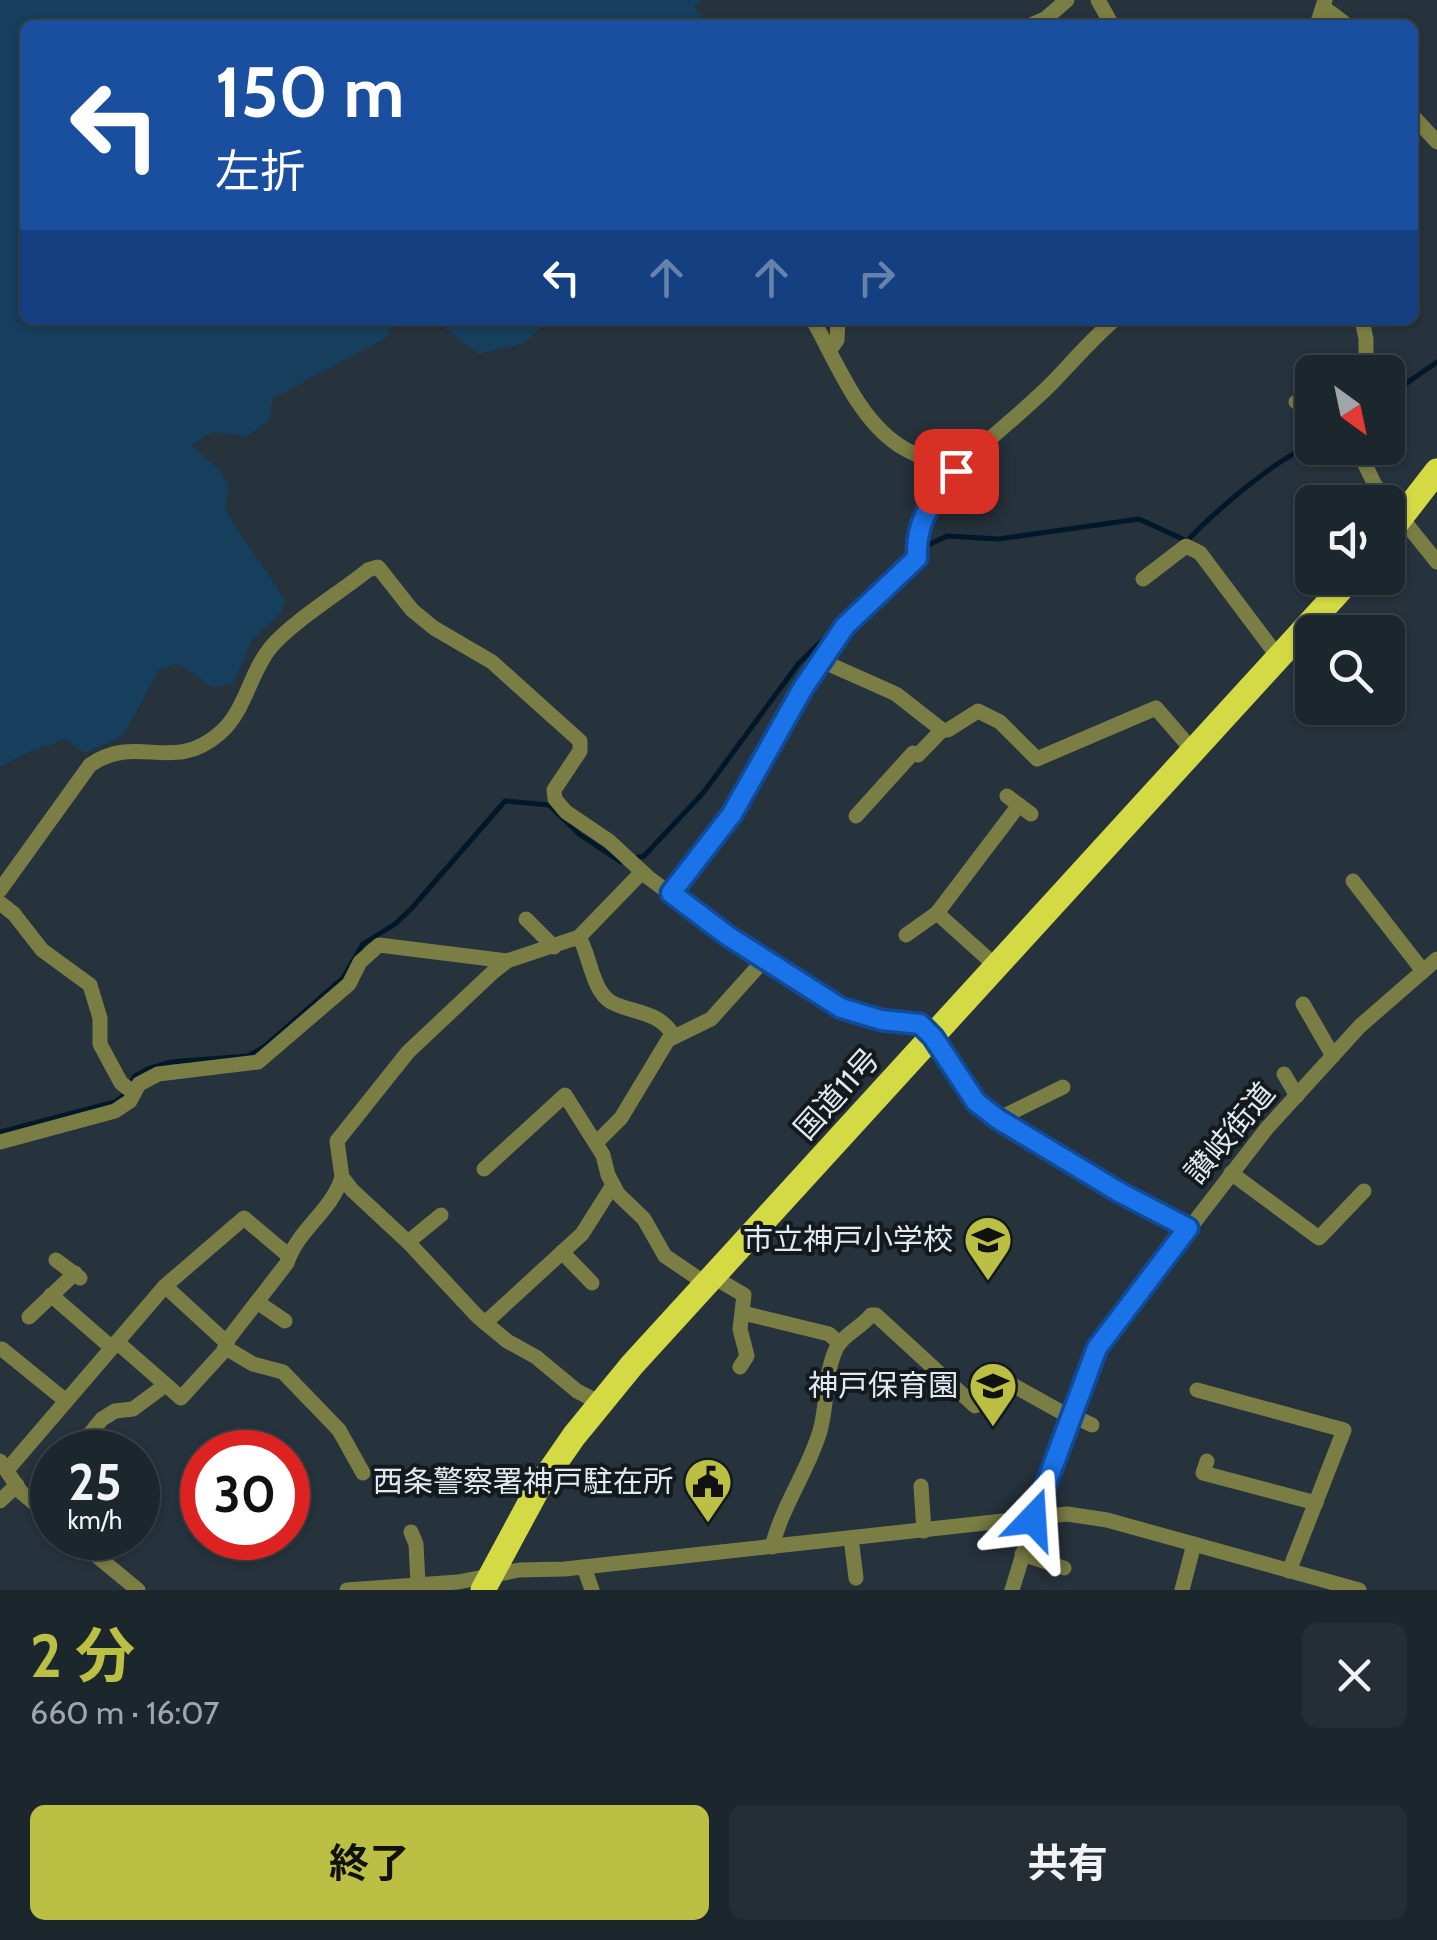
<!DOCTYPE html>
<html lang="ja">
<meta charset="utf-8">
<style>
body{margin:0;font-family:Cabin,"Noto Sans JP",sans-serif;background:#252e35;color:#f1f3f6;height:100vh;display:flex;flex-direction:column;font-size:38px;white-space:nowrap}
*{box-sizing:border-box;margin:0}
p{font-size:32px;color:#a0a5aa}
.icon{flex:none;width:55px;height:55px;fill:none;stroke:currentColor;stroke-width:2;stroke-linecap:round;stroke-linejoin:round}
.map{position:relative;height:1590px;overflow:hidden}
.panel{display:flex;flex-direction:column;background:#1c262d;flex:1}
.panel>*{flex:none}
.banner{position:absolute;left:20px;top:20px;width:1398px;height:305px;border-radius:15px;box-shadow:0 2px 8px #0004,0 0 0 2px #3a4349;background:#1a4fa0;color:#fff;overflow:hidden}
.needle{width:65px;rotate:147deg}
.buttons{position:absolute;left:1295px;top:355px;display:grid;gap:20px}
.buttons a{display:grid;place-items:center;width:110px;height:110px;border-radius:15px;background:#1c262d;box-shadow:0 2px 8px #0004,0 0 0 2px #3a4349;font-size:50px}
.speed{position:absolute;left:30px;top:1430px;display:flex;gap:20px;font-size:50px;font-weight:700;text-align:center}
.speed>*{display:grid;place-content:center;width:130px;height:130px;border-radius:50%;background:#1c262d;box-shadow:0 2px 8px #0004,0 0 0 2px #3a4349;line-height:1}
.speed small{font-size:25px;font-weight:400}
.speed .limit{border:15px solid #d22;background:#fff;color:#111}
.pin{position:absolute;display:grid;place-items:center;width:85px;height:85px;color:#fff;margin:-42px;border-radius:20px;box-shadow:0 5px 15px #0006}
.me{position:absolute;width:110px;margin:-55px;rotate:20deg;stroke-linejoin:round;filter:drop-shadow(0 0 8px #0008)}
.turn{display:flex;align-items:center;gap:35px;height:210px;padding:0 30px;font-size:45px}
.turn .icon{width:130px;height:130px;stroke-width:2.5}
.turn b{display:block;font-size:70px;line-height:85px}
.lanes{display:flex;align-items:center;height:95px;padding:0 30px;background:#0003;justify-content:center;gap:50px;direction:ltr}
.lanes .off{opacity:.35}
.round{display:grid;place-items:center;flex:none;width:105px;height:105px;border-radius:15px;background:#252e35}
.head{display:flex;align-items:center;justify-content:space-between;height:170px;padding:0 30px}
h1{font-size:60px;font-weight:700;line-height:75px;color:#bbc045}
.primary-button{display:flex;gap:20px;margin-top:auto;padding:20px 30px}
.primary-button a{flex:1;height:115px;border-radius:15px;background:#bbc045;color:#111;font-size:40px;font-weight:700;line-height:115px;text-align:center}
.primary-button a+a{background:#252e35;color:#f1f3f6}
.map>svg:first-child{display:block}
</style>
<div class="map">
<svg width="1437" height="1590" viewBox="0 0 1437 1590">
<rect width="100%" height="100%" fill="#26323c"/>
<g fill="#153f5c">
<path d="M0,0H702L694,6L709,25H25V320H398L384,339L273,398L269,421L248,436L212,432L191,445L220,470L229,488L225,509C242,541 267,568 285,601L281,613L253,639L233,684L212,687L178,663L159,670L123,736L84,753L66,739L29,752L0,767Z"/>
<path d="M435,320H550L522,344L478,354Z"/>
</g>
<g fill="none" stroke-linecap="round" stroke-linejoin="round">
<g stroke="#001829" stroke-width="5">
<path d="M1388,396L1437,362"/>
<path d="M922,548L947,536L998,539L1139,519L1187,541C1216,510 1274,461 1312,444"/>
<path d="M869,593L902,563"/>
<path d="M632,859L644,856L703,793L799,663L837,626"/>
<path d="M0,1132L115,1102L122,1097L135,1076L148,1069L171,1062L248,1056L264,1047L343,978L363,944L395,924L411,909L505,801L549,805L579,834L621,862"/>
</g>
<g stroke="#7b7e44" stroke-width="15">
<path d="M1098,0L1112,25"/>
<path d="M1323,7L1347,25"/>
<path d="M1031,25L1045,19L1067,0"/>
<path d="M1317,25L1325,0"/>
<path d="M1412,115L1437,142"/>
<path d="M813,320C837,363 860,424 905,449C921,458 939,464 956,471"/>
<path d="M1362,320L1366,339V372"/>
<path d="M830,350L837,340L838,320"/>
<path d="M1296,402L1312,395"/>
<path d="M1357,448L1375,485L1437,562"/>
<path d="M1143,579L1186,546L1200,553L1279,658"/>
<path d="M822,661L896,694L942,730H948L978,711L1000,722L1037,759L1156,708L1194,752"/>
<path d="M1007,796L1031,814"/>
<path d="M856,816L913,753L918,755L942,730"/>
<path d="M1353,881L1423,971"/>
<path d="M0,890L90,765C138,732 172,775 220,733C245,712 250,672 271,647C292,622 341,592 368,570L378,567L412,610L434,628L492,662L580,741V751L554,790L555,799L566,812L609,841L649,878L729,937L841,1008L881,1020L920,1025L933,1037L976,1102L998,1119L1119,1192L1188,1228"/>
<path d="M671,893L733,814L803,688L845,626L917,559C916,539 917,523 928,507C960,457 1013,423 1054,381C1074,360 1092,339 1114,320"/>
<path d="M0,903L14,914L42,950L90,985L100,1018V1044L121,1083L134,1093"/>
<path d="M937,913L997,967"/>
<path d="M526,919L554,947"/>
<path d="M906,935L937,913L1019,805"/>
<path d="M579,937C590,955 592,991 611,1002C633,1014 658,1010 673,1035"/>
<path d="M1303,1004L1333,1056"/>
<path d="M1284,1074L1297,1096"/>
<path d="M998,1119L1063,1087"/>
<path d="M0,1142L115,1111L130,1101L139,1084L158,1074L258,1062L349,984L360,962L379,945L507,961"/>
<path d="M596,1143L621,1118L668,1040L711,1019L764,960"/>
<path d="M484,1169L565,1095L603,1155L608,1175L618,1194L644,1219L665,1256L705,1283"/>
<path d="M1231,1173L1319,1238L1364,1191"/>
<path d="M408,1242L441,1215"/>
<path d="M562,1252L592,1283"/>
<path d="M56,1260L80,1278"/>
<path d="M712,1276L744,1295L740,1329L747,1356L740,1367"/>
<path d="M165,1286L227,1343"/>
<path d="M51,1295L112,1348"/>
<path d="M257,1302L285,1321"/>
<path d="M743,1313L829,1334L839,1343"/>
<path d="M29,1317L75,1273"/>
<path d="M485,1323L582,1234L613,1185"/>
<path d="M117,1342L181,1398L223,1352L229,1338L287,1263C297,1230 332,1211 342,1177"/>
<path d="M226,1348L253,1364L283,1372L339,1430L363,1473"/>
<path d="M2,1349L66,1401"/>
<path d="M1197,1390L1344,1430L1289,1571"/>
<path d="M600,1403L577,1391L536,1357L507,1341L477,1316L408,1242L352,1190L342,1177L337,1141L408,1052L493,972L507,961L579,937L642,872"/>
<path d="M1071,1415L1092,1425"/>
<path d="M75,1452L102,1419L115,1411L133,1409L164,1386"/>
<path d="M0,1461L21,1492L52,1518"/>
<path d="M1207,1461L1203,1473L1316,1503"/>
<path d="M7,1470L165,1286L244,1218L289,1256"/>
<path d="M921,1486L924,1531"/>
<path d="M0,1501L17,1485"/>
<path d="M34,1503L52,1481"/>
<path d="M411,1532L416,1544L418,1584"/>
<path d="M75,1538L138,1590"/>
<path d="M851,1538L856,1578"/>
<path d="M772,1547C782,1506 808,1471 820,1431C828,1403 824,1373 837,1347C844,1334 862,1327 871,1315H876L975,1406L1000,1378L1070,1417"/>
<path d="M1022,1554L1064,1568"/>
<path d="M584,1567L592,1590"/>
<path d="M347,1590L458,1582L519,1570L565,1569L1067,1514L1107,1520L1359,1590"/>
<path d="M1012,1590L1039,1502L1097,1348L1267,1128L1360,1026L1437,959"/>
<path d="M1182,1590L1194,1544"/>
</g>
<g stroke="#d4da44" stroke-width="25">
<path d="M1388,534L1437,471"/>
<path d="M483,1590L538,1488L574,1436L632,1365L1351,578"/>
</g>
</g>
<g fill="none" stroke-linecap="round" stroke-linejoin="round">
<g stroke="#114b97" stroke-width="25">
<path id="route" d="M956,471C933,500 915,520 917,558L845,626L803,688L732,814L671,893L728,936L841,1008L881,1020L920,1024L933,1037L976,1102L998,1119L1119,1192L1188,1228L1097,1348L1033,1519"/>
</g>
<use href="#route" stroke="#1a73e8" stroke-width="18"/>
</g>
<defs>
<g id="school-pin" transform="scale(2.5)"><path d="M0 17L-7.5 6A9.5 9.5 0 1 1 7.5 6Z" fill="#bbc045" stroke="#14191e"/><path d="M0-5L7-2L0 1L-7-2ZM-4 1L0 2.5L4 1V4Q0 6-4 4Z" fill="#111"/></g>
<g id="civic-pin" transform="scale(2.5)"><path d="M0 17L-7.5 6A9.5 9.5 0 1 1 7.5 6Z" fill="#bbc045" stroke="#14191e"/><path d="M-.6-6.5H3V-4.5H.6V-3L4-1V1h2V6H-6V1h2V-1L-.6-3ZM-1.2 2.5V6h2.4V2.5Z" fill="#111"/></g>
</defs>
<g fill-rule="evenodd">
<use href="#school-pin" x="988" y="1240"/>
<use href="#school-pin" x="993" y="1386"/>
<use href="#civic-pin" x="708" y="1482"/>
</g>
<g text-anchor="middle" stroke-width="8" stroke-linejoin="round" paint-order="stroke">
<g font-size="30" fill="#e2eaf1" stroke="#14191e">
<text transform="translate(837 1094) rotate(-48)" y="10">国道11号</text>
<text transform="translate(1230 1133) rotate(-50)" y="10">讃岐街道</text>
</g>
<g font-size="30" fill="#e2eaf1" stroke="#14191e" text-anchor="end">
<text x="953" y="1250">市立神戸小学校</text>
<text x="958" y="1396">神戸保育園</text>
<text x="673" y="1492">西条警察署神戸駐在所</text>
</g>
</g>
</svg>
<div class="buttons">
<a><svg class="needle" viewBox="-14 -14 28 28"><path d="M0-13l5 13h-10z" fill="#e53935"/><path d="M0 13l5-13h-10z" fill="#a0a5aa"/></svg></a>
<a><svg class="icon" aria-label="sound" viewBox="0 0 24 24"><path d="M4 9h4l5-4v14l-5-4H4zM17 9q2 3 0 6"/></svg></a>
<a><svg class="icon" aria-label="search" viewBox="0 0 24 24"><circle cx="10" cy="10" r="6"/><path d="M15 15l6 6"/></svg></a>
</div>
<div class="speed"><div>25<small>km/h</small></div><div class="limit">30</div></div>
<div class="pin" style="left:956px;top:471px;background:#d93025"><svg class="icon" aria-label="arrive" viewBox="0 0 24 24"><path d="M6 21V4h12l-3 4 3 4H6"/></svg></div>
<svg class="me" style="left:1033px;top:1519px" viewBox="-20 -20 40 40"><path d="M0-17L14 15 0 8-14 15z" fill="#1a73e8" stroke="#fff" stroke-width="4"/></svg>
<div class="banner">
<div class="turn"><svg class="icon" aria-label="left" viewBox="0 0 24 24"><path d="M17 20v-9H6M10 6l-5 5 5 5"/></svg><div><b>150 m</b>左折</div></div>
<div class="lanes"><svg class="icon" aria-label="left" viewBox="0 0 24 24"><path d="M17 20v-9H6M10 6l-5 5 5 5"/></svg><svg class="icon off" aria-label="ahead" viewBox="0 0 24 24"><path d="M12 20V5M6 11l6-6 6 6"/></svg><svg class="icon off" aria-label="ahead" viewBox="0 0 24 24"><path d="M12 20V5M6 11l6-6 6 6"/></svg><svg class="icon off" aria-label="right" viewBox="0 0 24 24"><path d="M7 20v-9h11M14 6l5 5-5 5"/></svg></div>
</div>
</div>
<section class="panel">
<div class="head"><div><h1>2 分</h1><p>660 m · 16:07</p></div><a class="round"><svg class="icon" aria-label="close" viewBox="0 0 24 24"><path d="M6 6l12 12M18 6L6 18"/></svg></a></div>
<div class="primary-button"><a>終了</a><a>共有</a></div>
</section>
